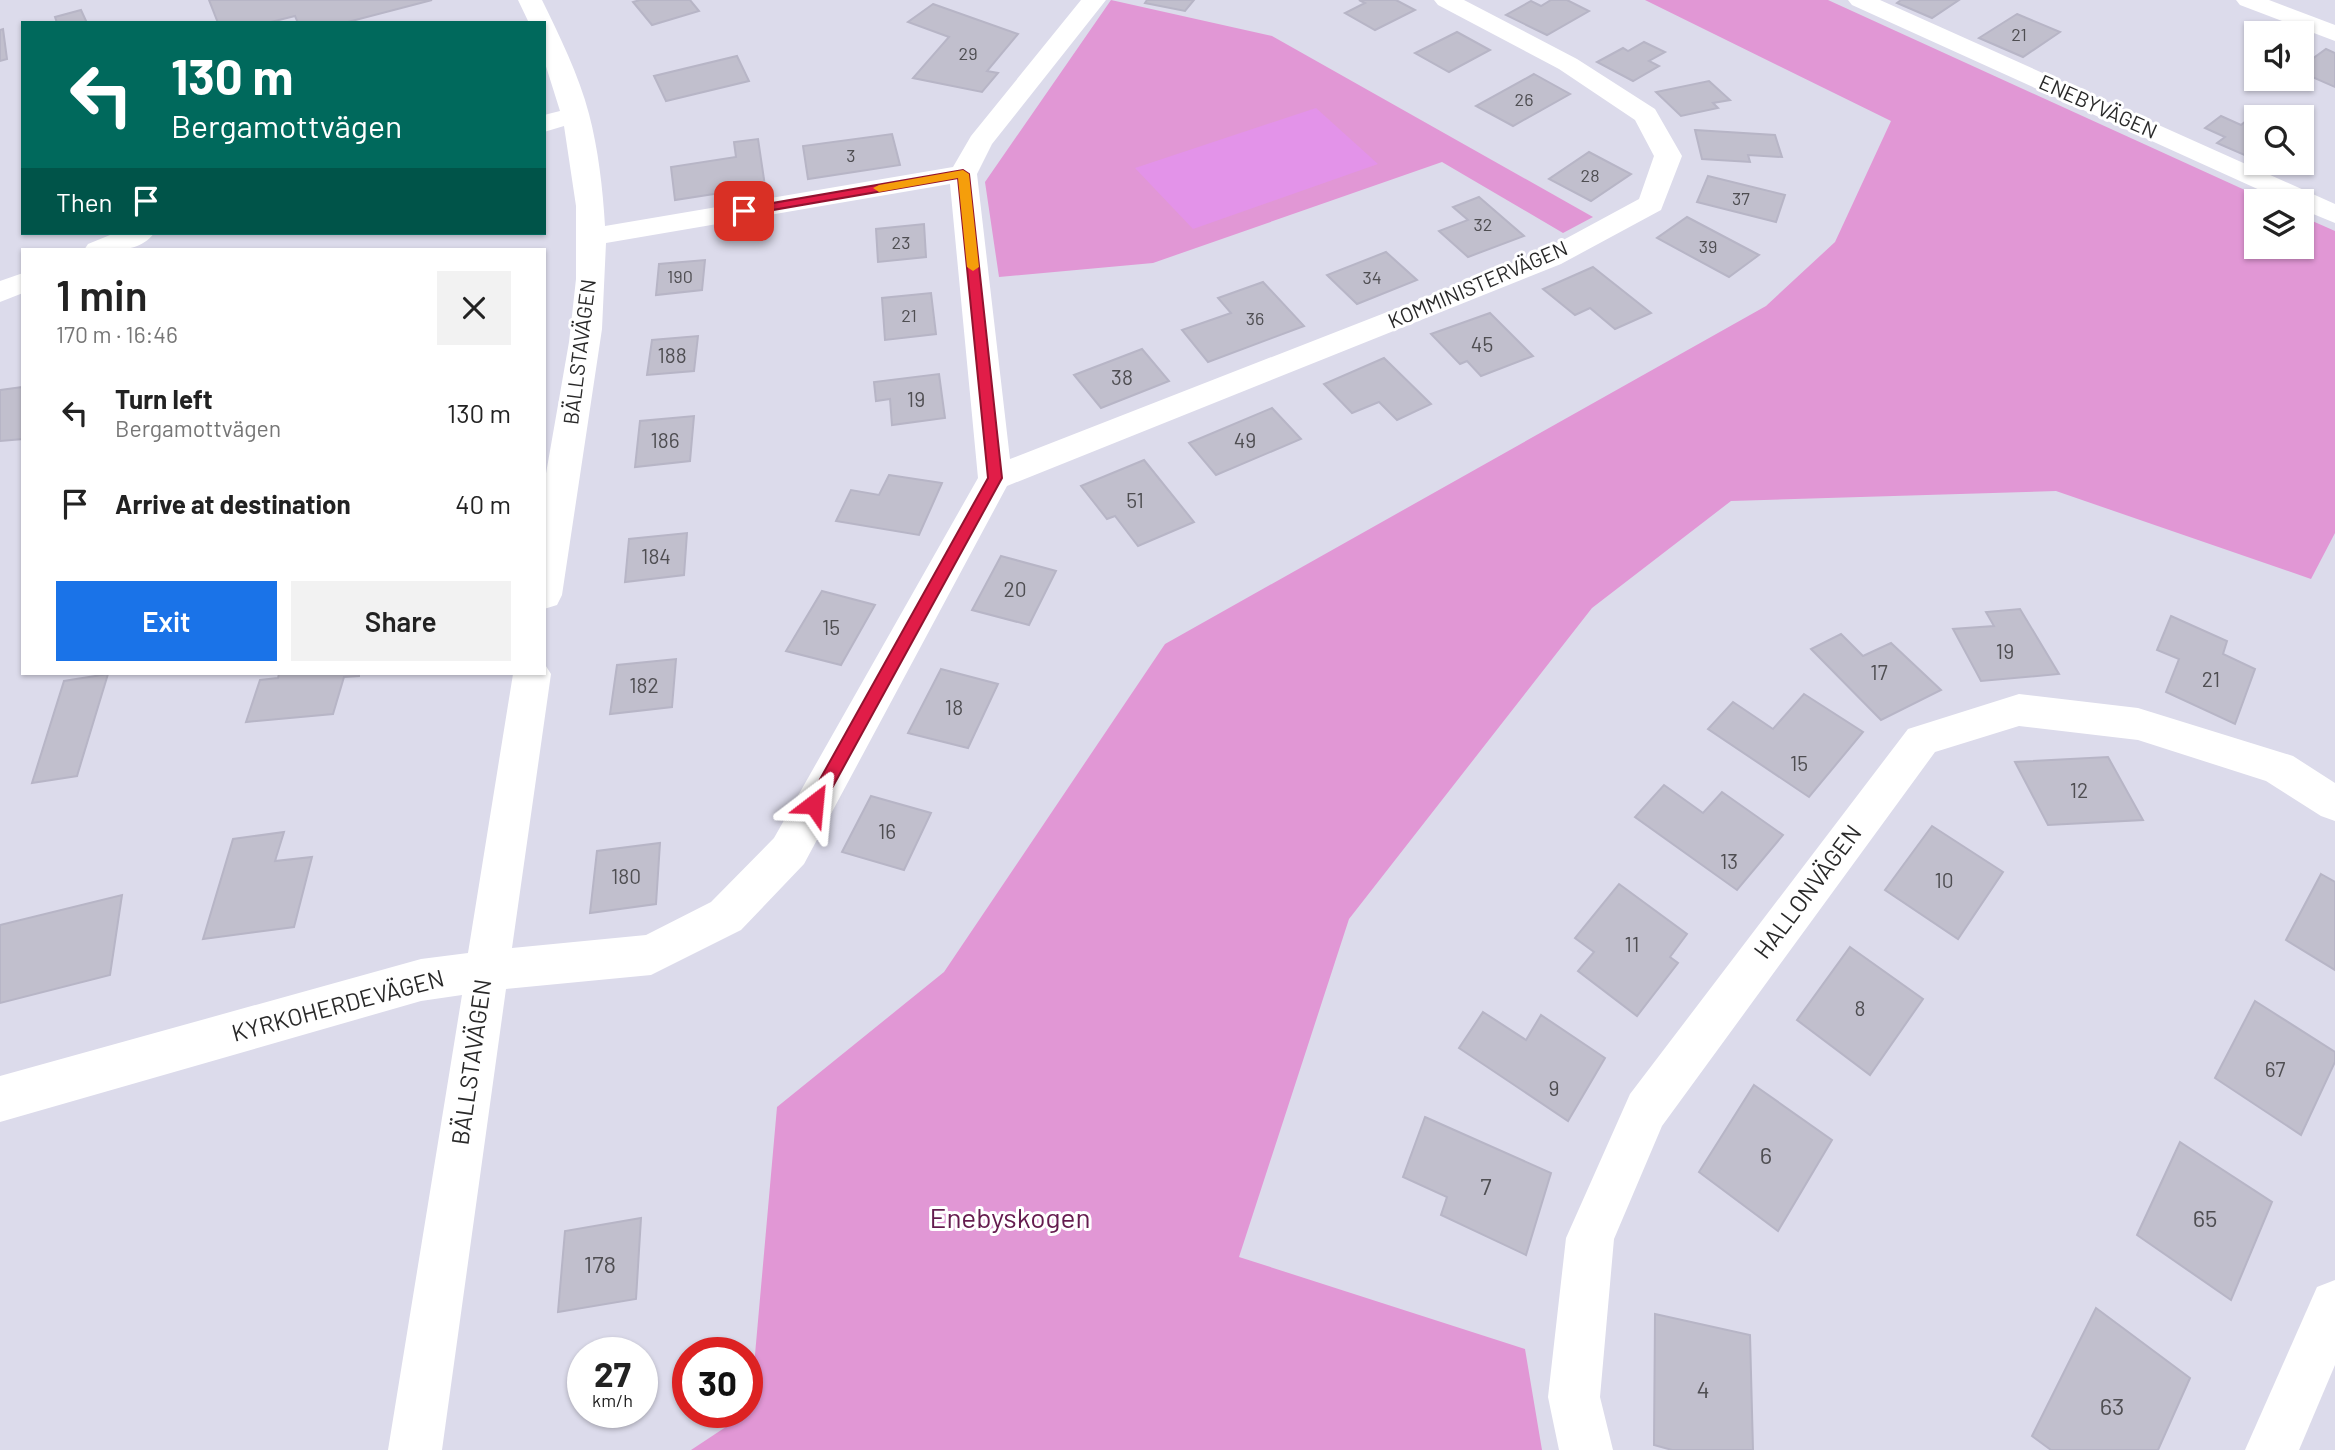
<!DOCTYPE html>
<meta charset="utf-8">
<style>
body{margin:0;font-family:Barlow,sans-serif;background:#f2f2f2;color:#222;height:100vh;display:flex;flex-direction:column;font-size:26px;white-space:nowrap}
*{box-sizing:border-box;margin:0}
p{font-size:23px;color:#767676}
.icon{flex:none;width:38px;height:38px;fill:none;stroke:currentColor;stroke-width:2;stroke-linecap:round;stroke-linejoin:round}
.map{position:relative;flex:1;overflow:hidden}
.panel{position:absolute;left:21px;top:248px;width:525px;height:427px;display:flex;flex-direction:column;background:#fff;border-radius:0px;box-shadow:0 2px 5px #0004}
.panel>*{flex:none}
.hud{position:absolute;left:21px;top:21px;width:525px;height:214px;border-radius:0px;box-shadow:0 2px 5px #0004;background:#00695c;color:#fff;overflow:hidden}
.fabs{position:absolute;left:2244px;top:21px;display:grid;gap:14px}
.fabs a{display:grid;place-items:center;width:70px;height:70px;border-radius:0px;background:#fff;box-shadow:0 2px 5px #0004;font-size:35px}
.speed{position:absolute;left:567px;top:1337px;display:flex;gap:14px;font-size:35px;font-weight:700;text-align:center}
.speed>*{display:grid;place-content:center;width:91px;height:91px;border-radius:50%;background:#fff;box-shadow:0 2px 5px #0004;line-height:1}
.speed small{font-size:18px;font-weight:400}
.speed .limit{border:10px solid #d22;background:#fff;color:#111}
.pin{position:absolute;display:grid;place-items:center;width:60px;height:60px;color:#fff;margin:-30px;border-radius:14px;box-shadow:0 4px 10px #0006}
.me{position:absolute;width:77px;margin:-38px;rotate:29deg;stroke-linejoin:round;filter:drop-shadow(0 0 5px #0008)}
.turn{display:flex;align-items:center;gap:24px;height:147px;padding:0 35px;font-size:32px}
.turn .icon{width:91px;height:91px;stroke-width:2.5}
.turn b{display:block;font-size:49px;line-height:60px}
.then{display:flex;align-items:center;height:66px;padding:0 35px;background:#0003;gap:14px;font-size:26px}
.round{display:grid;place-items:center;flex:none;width:74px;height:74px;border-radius:0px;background:#f2f2f2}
.overview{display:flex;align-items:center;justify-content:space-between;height:119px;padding:0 35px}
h1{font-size:42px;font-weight:600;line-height:52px}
.action{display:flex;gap:14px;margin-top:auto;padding:14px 35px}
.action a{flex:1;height:80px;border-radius:0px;background:#1a73e8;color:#fff;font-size:28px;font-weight:600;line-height:80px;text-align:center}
.action a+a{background:#f2f2f2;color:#222}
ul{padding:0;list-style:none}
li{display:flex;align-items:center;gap:21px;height:91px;padding:0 35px}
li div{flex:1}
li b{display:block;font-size:26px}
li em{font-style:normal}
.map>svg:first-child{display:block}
</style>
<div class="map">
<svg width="2335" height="1450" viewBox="0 0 2335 1450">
<rect width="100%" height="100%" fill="#dcdbeb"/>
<g fill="#e197d5">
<path d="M1111,0L1272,36L1593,217L1563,233L1442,162L1153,263L999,277L985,182Z"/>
<path d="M1645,0H1828L2269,201H2256V247H2301V216L2335,231V533L2311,579L2056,491L1731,501L1592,608L1349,919L1239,1257L1525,1349L1542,1450H691L750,1411L777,1107L944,972L1165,644L1766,306L1835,242L1891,121Z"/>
</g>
<path fill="#e393e9" d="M1316,108L1378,164L1193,229L1135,168Z"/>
<g fill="#c1bfcd" stroke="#b7b5c6" stroke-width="2">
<path d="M209,0H432L344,23H298L295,16L267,23H218Z"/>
<path d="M640,0H690L699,11L652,25L633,2Z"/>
<path d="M1147,0H1194L1185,11L1145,3Z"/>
<path d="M1359,0H1396L1415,10L1375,30L1345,13L1365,3Z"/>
<path d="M1551,0H1567L1589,11L1547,35L1506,15L1531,1L1541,6Z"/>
<path d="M1901,0H1959L1932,18L1897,3Z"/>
<path d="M933,4L1018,34L987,71L998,73L982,92L913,78L949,37L908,22Z"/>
<path d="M81,10L87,23H57L55,17Z"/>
<path d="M2017,14L2060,32L2023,57L1979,38Z"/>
<path d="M3,29L7,59L0,61V30Z"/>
<path d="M1457,32L1490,50L1449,72L1415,53Z"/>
<path d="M1644,42L1665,52L1649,61L1659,66L1633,81L1597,62L1623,48L1628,51Z"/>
<path d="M2326,49L2335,53V87L2301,72V67Z"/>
<path d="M737,56L749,81L666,101L654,76Z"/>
<path d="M1534,74L1570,94L1513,126L1476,106Z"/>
<path d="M1709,81L1730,100L1713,103L1718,108L1681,116L1656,92Z"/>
<path d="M2221,116L2241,125L2251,117L2256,119V160L2217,143L2225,137L2205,128Z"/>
<path d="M1695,130L1775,135L1782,157L1748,155L1750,162L1702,159Z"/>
<path d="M892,134L900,165L808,179L803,146Z"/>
<path d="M758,139L765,186L675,200L671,167L736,157L734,142Z"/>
<path d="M1589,152L1631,174L1591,201L1549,179Z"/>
<path d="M1708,176L1785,195L1776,222L1697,202Z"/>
<path d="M1479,197L1524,236L1468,257L1439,231L1468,220L1453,207Z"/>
<path d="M1687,217L1759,255L1729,277L1657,238Z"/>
<path d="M924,224L926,257L878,262L876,229Z"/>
<path d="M1386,252L1417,280L1357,304L1327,275Z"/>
<path d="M705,260L702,290L656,295L659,264Z"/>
<path d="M1593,267L1651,313L1615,329L1590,308L1575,315L1543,289Z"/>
<path d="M1263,282L1304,326L1208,362L1182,330L1231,313L1218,298Z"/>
<path d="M931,293L936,334L885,340L882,298Z"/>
<path d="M1490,313L1533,356L1481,376L1467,361L1460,364L1431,334Z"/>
<path d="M698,336L694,371L647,375L652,340Z"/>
<path d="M1142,349L1169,381L1101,408L1074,375Z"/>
<path d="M1384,358L1431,404L1397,420L1379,402L1352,413L1324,384Z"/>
<path d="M939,374L945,418L892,425L890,399L876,401L874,382Z"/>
<path d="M23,387V439L0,441V390Z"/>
<path d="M1272,408L1301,439L1216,475L1189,443Z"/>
<path d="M694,416L690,461L635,467L640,421Z"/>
<path d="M1144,460L1194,522L1138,546L1115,516L1107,519L1081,486Z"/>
<path d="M889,475L942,483L919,535L836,521L851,490L879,495Z"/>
<path d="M687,533L684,575L625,582L629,539Z"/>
<path d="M1001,556L1056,571L1029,625L972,610Z"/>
<path d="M822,591L875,605L841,665L786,651Z"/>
<path d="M2020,609L2059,674L1981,681L1953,629L1994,626L1986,612Z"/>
<path d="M2171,616L2227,641L2223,654L2255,669L2235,724L2166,692L2179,659L2157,650Z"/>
<path d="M1841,634L1863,656L1891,643L1941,690L1881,720L1811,649Z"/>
<path d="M676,659L672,707L610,714L617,665Z"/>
<path d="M941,669L998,684L968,748L908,733Z"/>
<path d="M108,674L77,776L32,783L64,681Z"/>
<path d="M279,674H359V676L344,677L333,714L246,722L260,680L278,678Z"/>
<path d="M1804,694L1863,732L1809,797L1708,729L1733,702L1773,729Z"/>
<path d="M2108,757L2143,820L2048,825L2015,762Z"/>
<path d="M1664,785L1703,813L1722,792L1783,835L1737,890L1635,817Z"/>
<path d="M871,796L931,813L904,870L842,852Z"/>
<path d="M1932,826L2003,872L1958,939L1885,890Z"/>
<path d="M284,832L275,861L312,857L294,927L203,939L233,839Z"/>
<path d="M660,843L656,904L590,913L597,851Z"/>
<path d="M2321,874L2335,882V970L2286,940Z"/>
<path d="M1619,884L1687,934L1670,957L1678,963L1637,1016L1578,971L1594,952L1575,938Z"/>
<path d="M122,895L110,975L0,1003V925Z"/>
<path d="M1850,947L1923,999L1870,1075L1797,1020Z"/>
<path d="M2255,1001L2335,1052V1062L2301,1135L2215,1078Z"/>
<path d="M1483,1012L1526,1040L1541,1015L1605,1058L1568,1121L1459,1048Z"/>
<path d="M1754,1085L1832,1140L1778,1231L1699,1172Z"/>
<path d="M1425,1117L1551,1173L1526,1255L1441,1215L1447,1197L1403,1177Z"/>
<path d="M2180,1142L2272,1202L2231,1300L2137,1235Z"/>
<path d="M641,1218L636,1299L558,1312L565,1231Z"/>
<path d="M2096,1308L2190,1378L2158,1450H2051L2032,1436Z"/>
<path d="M1655,1314L1750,1335L1753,1450H1672L1654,1445Z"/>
</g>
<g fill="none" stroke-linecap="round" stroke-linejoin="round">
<g fill="#fff" fill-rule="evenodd">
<path d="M518,0H542C559,35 579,75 589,114C598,148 603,189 605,226L953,167L971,136L1081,0H1106L992,144L977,174L1010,459L1541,252L1639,199L1654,156L1635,120L1559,69L1438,5L1434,0H1464L1577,59L1655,109L1682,156L1661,210L1561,264L1007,486L804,864L741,930L651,975L506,989L442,1450H388L462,995L421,1001L0,1122V1076L421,959L468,953L513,674H544V663L551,674L512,948L646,935L711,902L774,838L978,478L950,184L606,243L602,329L562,595L557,605L544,609V485L569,342L576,279V206L564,126L544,132V115L560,111L544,60V23H529Z"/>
<path d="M1848,0H1880L2335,204V223L2301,209V201H2284L1852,5Z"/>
<path d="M2236,0H2269L2335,25V41L2240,5Z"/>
<path d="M115,233H154C140,254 105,251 84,250L88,244Z"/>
<path d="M23,273V293L0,302V281Z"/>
<path d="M2019,694L2138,708L2293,756L2335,783V821L2321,816L2266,781L2138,740L2019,726L1935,752L1662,1126L1614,1239L1600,1397L1613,1450H1559L1548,1397L1566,1238L1630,1094L1908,729Z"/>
<path d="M2335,1280V1365L2299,1450H2245L2317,1287Z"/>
</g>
</g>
<path fill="#e11d48" stroke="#92132f" stroke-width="2" d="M963,170L969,174L1002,478L820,810H809L806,804L809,799L988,478L958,178L744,215L738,211L744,208Z"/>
<path fill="#f59e0b" d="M963,170L969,174L979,267L973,271L967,267L958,178L879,192L873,188L879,185Z"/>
<g text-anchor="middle" stroke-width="6" stroke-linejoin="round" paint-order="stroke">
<g font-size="18" fill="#4f4e52">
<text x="2019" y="41">21</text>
<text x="968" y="60">29</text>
<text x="1524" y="106">26</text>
<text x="851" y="162">3</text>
<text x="1590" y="182">28</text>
<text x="1741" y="205">37</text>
<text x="1483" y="231">32</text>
<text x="901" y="249">23</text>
<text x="1708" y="253">39</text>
<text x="680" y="283">190</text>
<text x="1372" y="284">34</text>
<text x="909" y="322">21</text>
<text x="1255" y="325">36</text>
</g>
<g font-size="21" fill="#292929" stroke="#fff">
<text transform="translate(2098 107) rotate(24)" y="7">ENEBYVÄGEN</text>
<text transform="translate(1478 285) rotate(-23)" y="7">KOMMINISTERVÄGEN</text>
<text transform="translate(580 352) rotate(-83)" y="7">BÄLLSTAVÄGEN</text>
</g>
<g font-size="21" fill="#4f4e52">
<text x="1482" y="352">45</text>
<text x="672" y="363">188</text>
<text x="1122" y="385">38</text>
<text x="916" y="407">19</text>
<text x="665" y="448">186</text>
<text x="1245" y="448">49</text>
<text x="1135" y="508">51</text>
<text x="656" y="564">184</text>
<text x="1015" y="597">20</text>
<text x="831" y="635">15</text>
<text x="2005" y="659">19</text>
<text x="1879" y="680">17</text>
<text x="2211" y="687">21</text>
<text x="644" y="693">182</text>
<text x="954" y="715">18</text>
<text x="1799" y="771">15</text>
<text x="2079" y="798">12</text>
<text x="887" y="839">16</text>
<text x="1729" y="869">13</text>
<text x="626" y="884">180</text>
<text x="1944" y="888">10</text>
<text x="1632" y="952">11</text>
<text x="1860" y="1016">8</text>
<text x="2275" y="1077">67</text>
<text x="1554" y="1096">9</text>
</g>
<g font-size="24" fill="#292929" stroke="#fff">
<text transform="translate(1808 892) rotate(-53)" y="8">HALLONVÄGEN</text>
<text transform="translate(338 1006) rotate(-15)" y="8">KYRKOHERDEVÄGEN</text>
<text transform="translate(472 1062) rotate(-82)" y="8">BÄLLSTAVÄGEN</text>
</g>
<g font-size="24" fill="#4f4e52">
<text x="1766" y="1164">6</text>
<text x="1486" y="1195">7</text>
<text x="2205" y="1227">65</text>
<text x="600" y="1273">178</text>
<text x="1703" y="1398">4</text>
<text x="2112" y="1415">63</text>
</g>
<g font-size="28" fill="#641b4e" stroke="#fff">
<text x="1010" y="1228">Enebyskogen</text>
</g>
</g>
</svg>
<div class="fabs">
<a><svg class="icon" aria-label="sound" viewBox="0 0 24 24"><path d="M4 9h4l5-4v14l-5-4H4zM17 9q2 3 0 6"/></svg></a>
<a><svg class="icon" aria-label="search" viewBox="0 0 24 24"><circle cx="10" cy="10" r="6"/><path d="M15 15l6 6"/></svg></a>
<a><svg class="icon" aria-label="layers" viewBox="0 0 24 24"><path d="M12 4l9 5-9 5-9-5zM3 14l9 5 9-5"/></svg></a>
</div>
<div class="speed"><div>27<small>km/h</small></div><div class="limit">30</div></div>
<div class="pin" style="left:744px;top:211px;background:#d93025"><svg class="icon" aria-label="arrive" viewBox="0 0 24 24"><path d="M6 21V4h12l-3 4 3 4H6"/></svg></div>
<svg class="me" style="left:814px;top:804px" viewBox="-20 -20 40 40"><path d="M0-17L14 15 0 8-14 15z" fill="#e11d48" stroke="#fff" stroke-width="4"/></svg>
<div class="hud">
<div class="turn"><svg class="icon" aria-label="left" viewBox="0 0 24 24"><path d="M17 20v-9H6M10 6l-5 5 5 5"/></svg><div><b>130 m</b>Bergamottvägen</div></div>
<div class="then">Then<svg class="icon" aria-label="arrive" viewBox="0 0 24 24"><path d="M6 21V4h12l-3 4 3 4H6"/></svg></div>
</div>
<section class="panel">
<div class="overview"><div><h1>1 min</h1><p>170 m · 16:46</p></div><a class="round"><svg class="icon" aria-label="close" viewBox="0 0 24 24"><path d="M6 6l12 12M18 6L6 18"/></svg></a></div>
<ul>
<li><svg class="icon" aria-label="left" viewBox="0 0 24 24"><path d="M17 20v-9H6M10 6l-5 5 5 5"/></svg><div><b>Turn left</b><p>Bergamottvägen</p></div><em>130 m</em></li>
<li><svg class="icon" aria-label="arrive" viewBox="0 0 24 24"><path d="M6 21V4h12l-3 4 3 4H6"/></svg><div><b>Arrive at destination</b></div><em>40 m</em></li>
</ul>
<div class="action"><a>Exit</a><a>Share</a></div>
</section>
</div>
